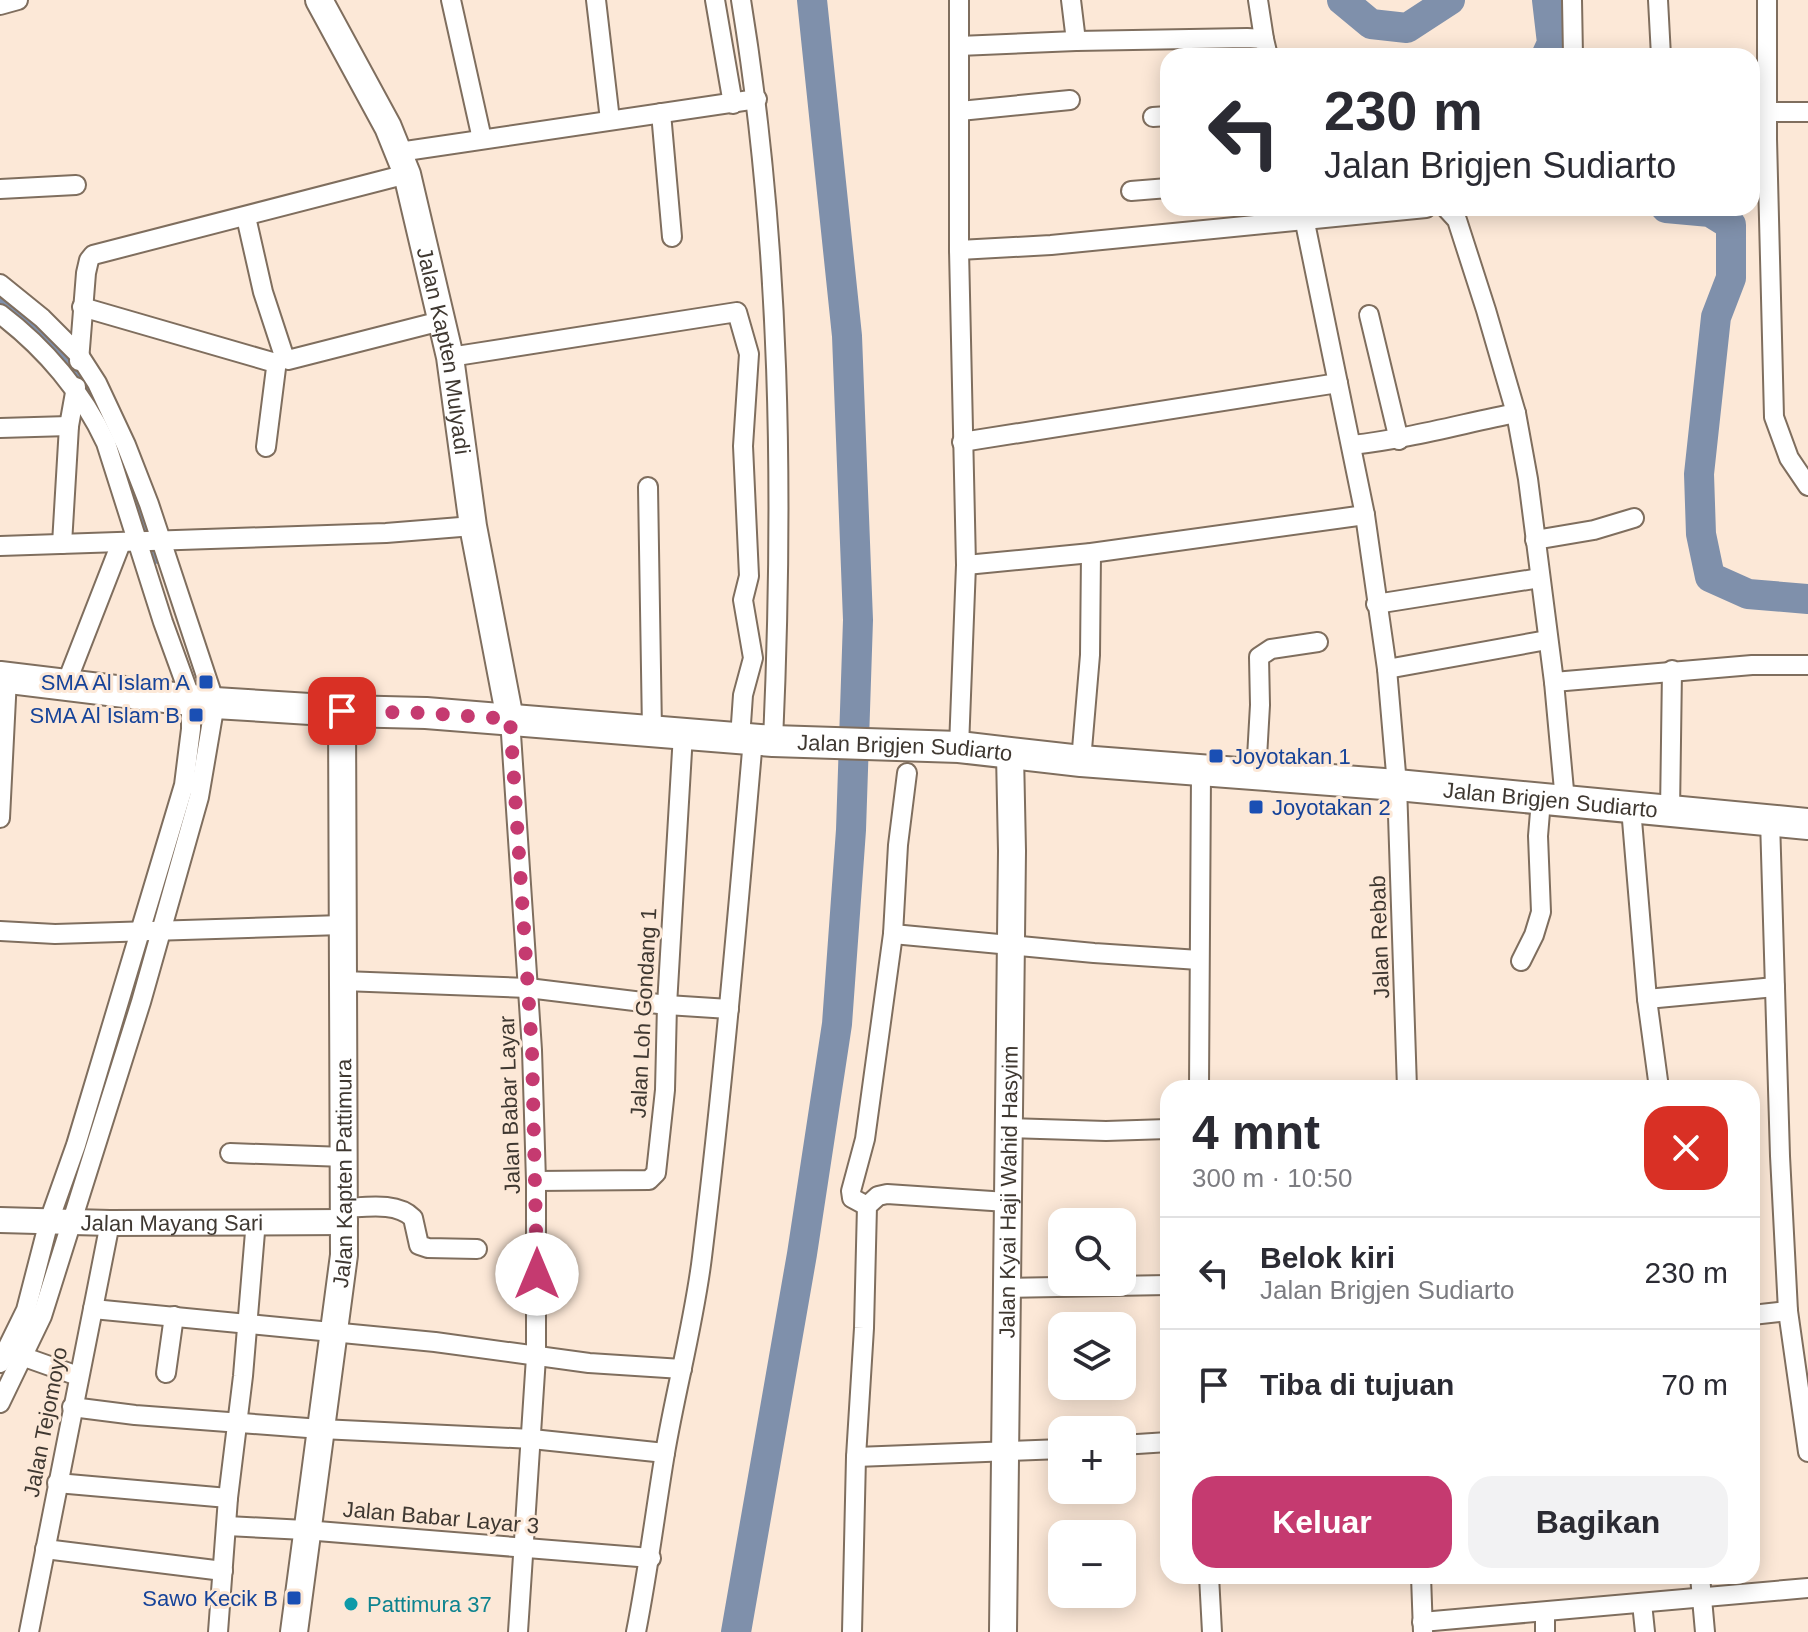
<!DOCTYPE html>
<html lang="id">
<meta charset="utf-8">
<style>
body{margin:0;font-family:Arial,sans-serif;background:#f2f2f3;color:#2b2b33;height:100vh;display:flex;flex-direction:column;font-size:30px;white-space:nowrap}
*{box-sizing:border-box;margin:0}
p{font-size:26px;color:#7c7c81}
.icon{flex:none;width:44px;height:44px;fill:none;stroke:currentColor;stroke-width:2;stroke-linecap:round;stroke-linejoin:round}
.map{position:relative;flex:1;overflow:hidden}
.sheet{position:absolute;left:1160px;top:1080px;width:600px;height:504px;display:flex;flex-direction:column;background:#fff;border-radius:24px;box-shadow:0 4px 20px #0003}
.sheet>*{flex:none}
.guide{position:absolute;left:1160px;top:48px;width:600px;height:168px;border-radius:24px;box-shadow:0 4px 20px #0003;background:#fff;color:#2b2b33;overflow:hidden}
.buttons{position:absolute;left:1048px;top:1208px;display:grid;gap:16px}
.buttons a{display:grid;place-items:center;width:88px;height:88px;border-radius:16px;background:#fff;box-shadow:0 4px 20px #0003;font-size:40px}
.pin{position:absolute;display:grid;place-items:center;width:68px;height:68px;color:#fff;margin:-34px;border-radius:16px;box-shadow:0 4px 12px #0006}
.me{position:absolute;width:88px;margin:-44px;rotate:0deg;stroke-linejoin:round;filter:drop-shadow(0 0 6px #0008)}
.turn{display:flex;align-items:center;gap:28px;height:168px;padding:0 32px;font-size:36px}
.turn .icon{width:104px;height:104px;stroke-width:2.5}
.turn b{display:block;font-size:56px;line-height:68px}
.round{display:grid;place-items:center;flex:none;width:84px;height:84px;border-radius:24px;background:#f2f2f3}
.summary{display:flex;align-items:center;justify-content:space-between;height:136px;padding:0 32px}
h1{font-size:48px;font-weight:600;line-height:60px}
.action{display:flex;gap:16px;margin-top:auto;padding:16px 32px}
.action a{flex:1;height:92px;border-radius:24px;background:#c53a70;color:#fff;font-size:32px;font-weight:600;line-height:92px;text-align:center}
.action a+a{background:#f2f2f3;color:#2b2b33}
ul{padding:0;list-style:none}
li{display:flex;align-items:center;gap:24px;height:112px;padding:0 32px;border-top:2px solid #e1e1e2}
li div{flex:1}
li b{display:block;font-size:30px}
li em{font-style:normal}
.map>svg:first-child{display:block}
</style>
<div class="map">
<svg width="1808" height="1632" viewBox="0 0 1808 1632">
<rect width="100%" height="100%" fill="#fce8d7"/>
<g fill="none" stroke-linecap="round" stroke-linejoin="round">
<g stroke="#7f90ab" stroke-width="18">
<path d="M0,294L71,369L86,395"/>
<path d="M119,460L158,555"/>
<path d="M112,1053L156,919L168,870L181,842"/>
<path d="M42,1291L62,1211"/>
</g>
<g stroke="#7f90ab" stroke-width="30">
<path d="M1342,0L1371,24L1407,28L1450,0"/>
<path d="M1546,56L1552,43L1547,0"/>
<path d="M1666,208L1710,212L1731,225V278L1716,317L1699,474L1701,534L1710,577L1748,594L1808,599"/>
<path d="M736,1632L802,1254L837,1024L851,830L858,620L847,336L812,0"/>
</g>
<g stroke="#7f6e5e" stroke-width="22">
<g id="minor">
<path d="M451,0L482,139"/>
<path d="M596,0L610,120"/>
<path d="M715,0L733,104"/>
<path d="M741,0C781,244 784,494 773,741"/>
<path d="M959,0V250L966,565L959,747"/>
<path d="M1071,0L1076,41"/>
<path d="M1258,0L1264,39"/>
<path d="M1572,0L1573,56"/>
<path d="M1658,0L1661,56"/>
<path d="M1767,0V139L1774,417L1789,458L1808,486"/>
<path d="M0,5L18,0"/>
<path d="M959,46L1076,41L1247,38L1264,39L1268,56"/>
<path d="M960,111L1070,100"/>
<path d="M1766,112H1808"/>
<path d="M661,113L672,237"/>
<path d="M1153,117L1168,116"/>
<path d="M399,152L757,99"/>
<path d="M0,189L76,185"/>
<path d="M1131,191L1168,188"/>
<path d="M1302,208L1365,515L1387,669L1397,785L1407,1088"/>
<path d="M1446,208L1457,220L1486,310L1516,413L1528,479L1554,682L1565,801"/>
<path d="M246,217L263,292L284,356L288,360L441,321"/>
<path d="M959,250L1051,245L1426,208"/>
<path d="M0,284L42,318L79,355L97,383L126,445L149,504L215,703L199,797L141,1002L42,1316L0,1403"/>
<path d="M82,307L272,362L276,368L266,447"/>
<path d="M0,314C45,348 83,393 106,443L163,622L191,699V729L184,785L76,1145L49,1221L26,1310L0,1363"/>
<path d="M1369,315L1399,440"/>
<path d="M450,357L737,312L749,354L743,446L749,576L743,600L753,658L743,695L740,738"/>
<path d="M79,361L86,273L89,260L93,255L407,174"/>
<path d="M0,428L69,426"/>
<path d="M962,442L1338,383"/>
<path d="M1352,445C1407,439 1461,424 1516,413"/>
<path d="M648,487L652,730"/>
<path d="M1535,540L1594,530L1634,518"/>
<path d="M62,544L69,426L76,387"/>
<path d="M0,546L386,533L473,526"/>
<path d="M966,565L1091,553L1365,515"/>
<path d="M1376,604L1540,578"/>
<path d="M1387,669L1547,640"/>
<path d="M1554,682L1752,665H1808"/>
<path d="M66,684L121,543"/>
<path d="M510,719L532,1050L536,1181V1357L518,1632"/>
<path d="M1081,761L1090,655L1091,553"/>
<path d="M1256,775L1260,705L1259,657L1271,649L1318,642"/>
<path d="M1631,808L1647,999L1659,1088"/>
<path d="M1670,812L1672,670"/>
<path d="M0,818L7,678"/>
<path d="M1770,820L1780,1156L1788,1311L1808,1452"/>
<path d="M0,931L55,934L342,925"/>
<path d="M893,934L1094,953L1199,960"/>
<path d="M1521,961L1534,935L1541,912L1538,836L1541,800"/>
<path d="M343,981L528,988L667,1005L729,1009"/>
<path d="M1647,999L1775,987"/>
<path d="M1199,1088L1201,772"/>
<path d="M1008,1128L1106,1131L1168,1129"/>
<path d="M230,1153L345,1157"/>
<path d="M536,1181L649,1180L656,1173L665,1090L667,1005L683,734"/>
<path d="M867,1206L852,1198L851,1191L865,1139L893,934L898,845L907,773"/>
<path d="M346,1208C367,1207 397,1202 413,1218L419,1245L428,1248L477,1249"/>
<path d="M1006,1288L1168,1285"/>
<path d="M93,1309L435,1342L589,1363L682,1369"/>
<path d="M1752,1315L1788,1311"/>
<path d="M13,1353L78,1376"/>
<path d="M166,1373L174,1316"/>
<path d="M72,1407L135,1415L321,1429L532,1439L665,1453"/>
<path d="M1122,1445L1168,1442"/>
<path d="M856,1457L1062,1449"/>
<path d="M57,1483L228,1498"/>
<path d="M227,1526L305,1530L651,1558"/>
<path d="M45,1549L223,1571"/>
<path d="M1209,1576L1212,1632"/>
<path d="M1421,1576L1423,1632"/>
<path d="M1700,1576L1705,1632"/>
<path d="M1642,1603L1645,1632"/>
<path d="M1545,1612V1632"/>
<path d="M1422,1622L1808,1588"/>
<path d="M29,1632L110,1223"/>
<path d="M218,1632L228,1498L243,1376L256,1220"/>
<path d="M636,1632C648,1572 655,1513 665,1453C676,1388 694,1323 702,1257C723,1085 738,912 753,739"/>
<path d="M852,1632L856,1457L864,1328L867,1206L878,1196L887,1194L1007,1202"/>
</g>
</g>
<g stroke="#7f6e5e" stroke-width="28">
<g id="tertiary">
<path id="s1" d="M0,1220L110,1223L345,1222"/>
</g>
</g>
<g stroke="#7f6e5e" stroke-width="30">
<g id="secondary">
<path id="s2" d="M319,0L388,127L407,174L450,357L473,526L510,719"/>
<path id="s3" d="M294,1632L344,1255L342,711"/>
<path id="s4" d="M1003,1632L1012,851L1010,754"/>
</g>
</g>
<g stroke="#7f6e5e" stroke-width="34">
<g id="primary">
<path id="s5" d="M0,677L215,703L342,711L426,713L773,741L959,747L1081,761L1397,785L1808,824"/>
</g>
</g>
<use href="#minor" stroke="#fff" stroke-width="18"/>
<use href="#tertiary" stroke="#fff" stroke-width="24"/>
<use href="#secondary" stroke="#fff" stroke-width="26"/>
<use href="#primary" stroke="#fff" stroke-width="30"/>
</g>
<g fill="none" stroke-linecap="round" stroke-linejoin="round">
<path stroke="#c53a70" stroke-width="14" stroke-dasharray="0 25.2" d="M342,711L426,713L510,719L532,1050L537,1274"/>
</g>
<g fill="#1a4fb4" stroke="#fce8d7" stroke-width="3">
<rect x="198" y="674" width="16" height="16" rx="4"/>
<rect x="188" y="707" width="16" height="16" rx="4"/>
<rect x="1208" y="748" width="16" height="16" rx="4"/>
<rect x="1248" y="799" width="16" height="16" rx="4"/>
<rect x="286" y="1590" width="16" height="16" rx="4"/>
</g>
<circle fill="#0f9aa8" stroke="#fce8d7" stroke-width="3" cx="351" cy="1604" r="8"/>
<g text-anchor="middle" stroke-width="6" stroke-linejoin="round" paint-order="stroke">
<g font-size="22" fill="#3f3831" stroke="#fce8d7">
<text dy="8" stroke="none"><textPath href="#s2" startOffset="376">Jalan Kapten Mulyadi</textPath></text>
<text dy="8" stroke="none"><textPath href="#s5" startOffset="908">Jalan Brigjen Sudiarto</textPath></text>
<text dy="8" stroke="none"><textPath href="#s5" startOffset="1556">Jalan Brigjen Sudiarto</textPath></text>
<text transform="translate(1379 937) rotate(-92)" y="8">Jalan Rebab</text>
<text transform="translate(643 1013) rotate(-87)" y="8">Jalan Loh Gondang 1</text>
<text transform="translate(509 1105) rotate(-92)" y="8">Jalan Babar Layar</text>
<text dy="8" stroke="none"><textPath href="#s3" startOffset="462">Jalan Kapten Pattimura</textPath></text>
<text dy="8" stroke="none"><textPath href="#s4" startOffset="440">Jalan Kyai Haji Wahid Hasyim</textPath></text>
<text dy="8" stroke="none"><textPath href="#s1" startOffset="172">Jalan Mayang Sari</textPath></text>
<text transform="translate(45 1422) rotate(-79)" y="8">Jalan Tejomoyo</text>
<text transform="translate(441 1517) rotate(5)" y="8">Jalan Babar Layar 3</text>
</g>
<g font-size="22" fill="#164399" stroke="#fce8d7" text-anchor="end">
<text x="190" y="690">SMA Al Islam A</text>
<text x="180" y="723">SMA Al Islam B</text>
<text x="1232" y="764" text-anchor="start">Joyotakan 1</text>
<text x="1272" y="815" text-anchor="start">Joyotakan 2</text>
<text x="278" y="1606">Sawo Kecik B</text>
</g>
<g font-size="22" fill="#0d838f" stroke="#fce8d7" text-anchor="start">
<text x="367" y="1612">Pattimura 37</text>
</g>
</g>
</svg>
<div class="buttons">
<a><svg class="icon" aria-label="search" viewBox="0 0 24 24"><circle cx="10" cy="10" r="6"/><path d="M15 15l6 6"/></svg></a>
<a><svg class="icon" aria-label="layers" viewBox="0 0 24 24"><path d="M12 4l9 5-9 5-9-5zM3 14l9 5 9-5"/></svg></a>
<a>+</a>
<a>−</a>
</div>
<div class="pin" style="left:342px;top:711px;background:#d93025"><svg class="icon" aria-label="arrive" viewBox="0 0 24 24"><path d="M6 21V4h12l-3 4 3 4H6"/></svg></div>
<svg class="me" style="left:537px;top:1274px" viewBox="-20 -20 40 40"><circle r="19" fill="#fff"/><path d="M0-13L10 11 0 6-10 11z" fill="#c53a70"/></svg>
<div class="guide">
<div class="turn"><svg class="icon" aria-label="left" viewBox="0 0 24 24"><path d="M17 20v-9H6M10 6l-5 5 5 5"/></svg><div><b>230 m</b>Jalan Brigjen Sudiarto</div></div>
</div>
<section class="sheet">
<div class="summary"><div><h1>4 mnt</h1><p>300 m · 10:50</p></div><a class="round" style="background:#d93025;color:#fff"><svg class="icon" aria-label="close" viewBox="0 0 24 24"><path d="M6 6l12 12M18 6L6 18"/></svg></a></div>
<ul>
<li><svg class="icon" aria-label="left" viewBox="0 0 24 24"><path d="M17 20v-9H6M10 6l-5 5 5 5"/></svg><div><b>Belok kiri</b><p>Jalan Brigjen Sudiarto</p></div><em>230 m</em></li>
<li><svg class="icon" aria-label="arrive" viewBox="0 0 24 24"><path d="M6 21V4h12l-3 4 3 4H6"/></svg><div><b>Tiba di tujuan</b></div><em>70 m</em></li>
</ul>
<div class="action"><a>Keluar</a><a>Bagikan</a></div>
</section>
</div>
